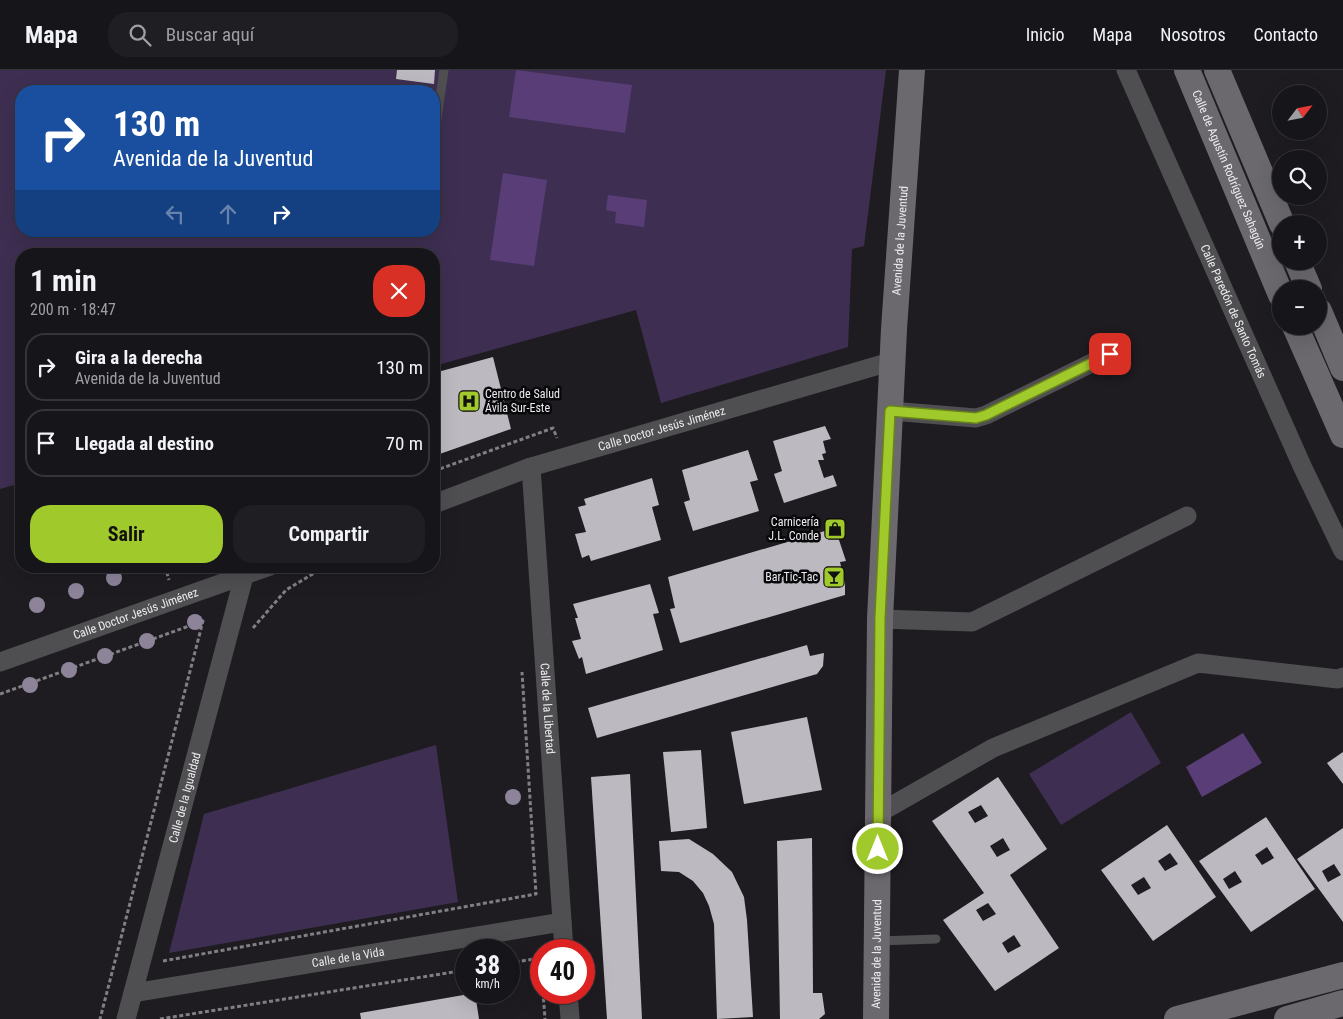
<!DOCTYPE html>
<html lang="es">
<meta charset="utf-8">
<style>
body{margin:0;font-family:"Roboto Condensed",sans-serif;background:#1f1e22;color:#f1f3f6;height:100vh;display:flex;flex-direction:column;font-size:19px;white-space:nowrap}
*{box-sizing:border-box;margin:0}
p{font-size:16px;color:#9e9fa2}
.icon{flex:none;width:28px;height:28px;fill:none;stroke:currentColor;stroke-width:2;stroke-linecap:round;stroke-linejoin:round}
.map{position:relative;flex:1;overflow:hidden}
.details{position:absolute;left:15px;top:178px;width:425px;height:325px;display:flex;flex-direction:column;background:#161519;border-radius:20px;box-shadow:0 5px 20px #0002,0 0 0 1px #353438}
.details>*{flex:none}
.top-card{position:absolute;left:15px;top:15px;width:425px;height:152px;border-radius:20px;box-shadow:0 5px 20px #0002,0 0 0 1px #353438;background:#1a4fa0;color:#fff;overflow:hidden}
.needle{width:32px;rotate:58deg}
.tools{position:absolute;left:1272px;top:15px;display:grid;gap:10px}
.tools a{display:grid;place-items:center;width:55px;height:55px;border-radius:50%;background:#161519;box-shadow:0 5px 20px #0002,0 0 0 1px #353438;font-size:25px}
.speed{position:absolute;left:455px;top:869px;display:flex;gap:10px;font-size:25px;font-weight:700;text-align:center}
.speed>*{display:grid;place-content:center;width:65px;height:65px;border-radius:50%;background:#161519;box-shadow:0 5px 20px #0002,0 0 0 1px #353438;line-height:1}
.speed small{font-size:12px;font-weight:400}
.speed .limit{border:8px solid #d22;background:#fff;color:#111}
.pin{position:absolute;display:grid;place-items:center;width:42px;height:42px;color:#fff;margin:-21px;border-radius:10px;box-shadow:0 2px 8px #0006}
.me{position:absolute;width:55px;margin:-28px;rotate:0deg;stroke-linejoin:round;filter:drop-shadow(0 0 4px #0008)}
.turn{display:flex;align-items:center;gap:18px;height:105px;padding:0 15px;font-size:22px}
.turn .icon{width:65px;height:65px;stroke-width:2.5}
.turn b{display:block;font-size:35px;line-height:42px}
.lanes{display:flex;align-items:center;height:48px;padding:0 15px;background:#0003;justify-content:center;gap:25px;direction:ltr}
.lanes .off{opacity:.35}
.round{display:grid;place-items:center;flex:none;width:52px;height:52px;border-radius:20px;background:#1f1e22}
.summary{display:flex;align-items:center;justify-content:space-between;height:85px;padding:0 15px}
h1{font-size:30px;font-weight:700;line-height:38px}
.action{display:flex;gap:10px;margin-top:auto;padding:10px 15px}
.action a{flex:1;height:58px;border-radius:20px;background:#a0c92b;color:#111;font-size:20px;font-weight:700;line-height:58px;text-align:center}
.action a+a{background:#1f1e22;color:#f1f3f6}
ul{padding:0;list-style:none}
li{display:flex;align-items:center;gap:15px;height:68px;margin:0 10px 8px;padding:0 5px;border:2px solid #353438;border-radius:20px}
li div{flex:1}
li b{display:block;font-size:19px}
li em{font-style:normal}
header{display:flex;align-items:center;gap:30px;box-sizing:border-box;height:70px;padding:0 25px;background:#161519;border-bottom:1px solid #353438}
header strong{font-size:24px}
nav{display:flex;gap:28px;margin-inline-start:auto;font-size:18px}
.search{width:350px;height:45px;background:#1f1e22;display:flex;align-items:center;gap:12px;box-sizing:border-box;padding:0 18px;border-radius:20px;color:#9e9fa2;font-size:19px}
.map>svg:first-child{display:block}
</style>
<header>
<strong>Mapa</strong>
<div class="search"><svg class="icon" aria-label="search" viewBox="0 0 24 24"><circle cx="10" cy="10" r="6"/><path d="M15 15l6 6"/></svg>Buscar aquí</div>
<nav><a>Inicio</a><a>Mapa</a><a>Nosotros</a><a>Contacto</a></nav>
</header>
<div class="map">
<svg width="1343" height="949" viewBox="0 0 1343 949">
<rect width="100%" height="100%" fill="#1e1c21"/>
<g fill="#3e2f52" fill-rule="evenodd">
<path d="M0,0H886L864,176L852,179L848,277L661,333L636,240L434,296V184H21V413L0,419ZM21,21H434V161H21Z"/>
<path d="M1131,642L1161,693L1061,755L1029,704Z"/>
<path d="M436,675L458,832L169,883L204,744Z"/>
</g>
<g fill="#583d77">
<path d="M516,0L632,15L625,63L509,47Z"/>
<path d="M503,103L547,110L534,196L490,190Z"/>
<path d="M608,125L647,130L644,157L615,153L616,142L606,140Z"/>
<path d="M1243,663L1262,693L1202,727L1186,697Z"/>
</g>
<g fill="#bcbac0" fill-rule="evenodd">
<path d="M397,0H435L434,14L396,9Z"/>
<path d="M493,287L511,359L434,386V303Z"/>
<path d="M825,356L831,369L823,371L826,383L822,384L824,390H818L824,408L833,405L837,416L784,433L774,404L782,401L773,371Z"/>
<path d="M748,380L758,410L750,412L759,441L693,461L684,432L690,430L682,400Z"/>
<path d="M652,408L659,435L652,437L661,470L591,491L589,485L582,488L575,464L586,462L578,437L586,435L584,429Z"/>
<path d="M835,458L846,491L840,492L845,513V525L680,573L670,539L675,538L668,507Z"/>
<path d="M650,514L659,543L653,544L663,580L586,604L582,587L579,589L572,571L581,569L575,548H578L573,534Z"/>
<path d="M807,575L810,586L824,583L823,596L817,604L597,668L588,638Z"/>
<path d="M807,647L822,720L744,734L731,662Z"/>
<path d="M701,680L707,758L671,762L663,682Z"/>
<path d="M1343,682V714L1327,693Z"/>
<path d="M630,704L642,949H607L591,707Z"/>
<path d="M998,707L1047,779L1010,805L1059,878L995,921L943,850L984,823L932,751ZM981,735L988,746L975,753L968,742ZM1003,768L1010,780L997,787L990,776ZM988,833L996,844L983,851L976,840ZM1014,865L1021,876L1008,883L1002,873Z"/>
<path d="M1266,747L1315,819L1251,862L1199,791ZM1267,777L1274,788L1262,795L1255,785ZM1235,801L1242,812L1229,819L1223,809Z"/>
<path d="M1167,755L1216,827L1153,871L1101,800ZM1170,783L1178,794L1165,801L1158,791ZM1144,807L1151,818L1138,825L1131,815Z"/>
<path d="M1343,758V852L1297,789ZM1334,794L1341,805L1328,812L1322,801Z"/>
<path d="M812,768L813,923H822L825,944L819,949H780L777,771Z"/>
<path d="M689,769L713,784L732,802L744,827L747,850L753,947L717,949L714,854L709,836L703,823L693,811L679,802L661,801L659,771Z"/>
<path d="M475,923L479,949H361L360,943Z"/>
</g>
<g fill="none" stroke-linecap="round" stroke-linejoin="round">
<g stroke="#817f83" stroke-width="3" stroke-dasharray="4 2.5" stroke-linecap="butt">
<path d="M434,401L553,358L557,368"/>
<path d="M165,496L169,510"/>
<path d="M253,558L286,520L326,496"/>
<path d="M0,624L203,551L100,949"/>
<path d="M163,891L536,824L522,602"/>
<path d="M509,893L540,888L541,900"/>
<path d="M543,922L545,949"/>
<path d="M160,949L466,900"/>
</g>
<g stroke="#4f4e51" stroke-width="9">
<path d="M436,55L444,0"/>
<path d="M878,871L936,869"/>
</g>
<g stroke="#4f4e51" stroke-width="19">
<path id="s1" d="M1126,0L1303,398L1343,481"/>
<path d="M891,341L976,348L986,345L1110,284"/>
<path id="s2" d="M531,397L564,880"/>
<path id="s3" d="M434,434L531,397L893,291"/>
<path d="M880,549L972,552L1187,446"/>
<path id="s4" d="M0,592L270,496"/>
<path d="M879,743L993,678L1198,593L1338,609L1343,607"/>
<path d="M568,922L570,949"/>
<path id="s5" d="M133,923L562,852"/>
<path id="s6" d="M126,949L244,506"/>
</g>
<g stroke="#6b696e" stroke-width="26">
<path id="s7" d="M1187,0L1281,225"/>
<path d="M1217,0L1282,154"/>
<path d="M1297,191L1309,219"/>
<path d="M1319,241L1343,298"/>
<path d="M1295,256L1343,365"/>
<path id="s8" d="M876,949L880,549L894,259L912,0"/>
<path d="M1177,949L1343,905"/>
<path d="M1287,949L1343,933"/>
</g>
</g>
<g fill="#8d849a">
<circle cx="114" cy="508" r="8"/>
<circle cx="76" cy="521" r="8"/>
<circle cx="37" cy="535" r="8"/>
<circle cx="195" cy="552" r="8"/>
<circle cx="147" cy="571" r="8"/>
<circle cx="105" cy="586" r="8"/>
<circle cx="69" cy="600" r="8"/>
<circle cx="30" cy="615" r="8"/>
<circle cx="513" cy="727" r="8"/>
</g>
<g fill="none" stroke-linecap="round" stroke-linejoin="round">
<g stroke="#68831c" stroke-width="12">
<path id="route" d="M878,779L880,548L890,341L976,348L986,345L1110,284"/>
</g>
<use href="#route" stroke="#a0c92b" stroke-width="9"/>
</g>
<defs>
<g id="hospital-square" transform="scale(1.125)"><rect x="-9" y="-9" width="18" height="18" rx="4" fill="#a0c92b" stroke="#080709"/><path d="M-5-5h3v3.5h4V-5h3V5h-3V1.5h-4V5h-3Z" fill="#111"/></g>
<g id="shop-square" transform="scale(1.125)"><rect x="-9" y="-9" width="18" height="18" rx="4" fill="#a0c92b" stroke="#080709"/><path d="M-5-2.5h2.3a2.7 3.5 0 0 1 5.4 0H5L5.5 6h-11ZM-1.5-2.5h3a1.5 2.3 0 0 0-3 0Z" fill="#111"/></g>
<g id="bar-square" transform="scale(1.125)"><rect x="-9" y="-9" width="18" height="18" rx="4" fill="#a0c92b" stroke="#080709"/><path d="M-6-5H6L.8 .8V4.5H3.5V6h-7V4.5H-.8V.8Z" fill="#111"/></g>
</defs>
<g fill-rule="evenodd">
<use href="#hospital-square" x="469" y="331"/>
<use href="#shop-square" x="835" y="459"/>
<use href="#bar-square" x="834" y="507"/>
</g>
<g text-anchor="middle" stroke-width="5" stroke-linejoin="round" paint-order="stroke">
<g font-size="12" fill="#edebef" stroke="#080709">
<text dy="4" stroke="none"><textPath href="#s7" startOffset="108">Calle de Agustín Rodríguez Sahagún</textPath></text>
<text dy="4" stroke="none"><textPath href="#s8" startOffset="779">Avenida de la Juventud</textPath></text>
<text dy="4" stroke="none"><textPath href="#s1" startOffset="264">Calle Paredón de Santo Tomás</textPath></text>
<text dy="4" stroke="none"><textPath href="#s3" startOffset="240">Calle Doctor Jesús Jiménez</textPath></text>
<text dy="4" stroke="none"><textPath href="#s4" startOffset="144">Calle Doctor Jesús Jiménez</textPath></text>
<text dy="4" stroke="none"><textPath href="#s2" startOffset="242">Calle de la Libertad</textPath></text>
<text dy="4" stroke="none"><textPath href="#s6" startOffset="229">Calle de la Igualdad</textPath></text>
<text dy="4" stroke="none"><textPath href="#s8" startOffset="65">Avenida de la Juventud</textPath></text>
<text dy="4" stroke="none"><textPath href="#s5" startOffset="218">Calle de la Vida</textPath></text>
</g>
<g font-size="12" fill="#edebef" stroke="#080709" text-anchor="end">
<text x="485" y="328" text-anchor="start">Centro de Salud<tspan x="485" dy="14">Ávila Sur-Este</tspan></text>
<text x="819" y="456">Carnicería<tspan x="819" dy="14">J.L. Conde</tspan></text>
<text x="818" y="511">Bar Tic-Tac</text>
</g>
</g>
</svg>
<div class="tools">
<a><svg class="needle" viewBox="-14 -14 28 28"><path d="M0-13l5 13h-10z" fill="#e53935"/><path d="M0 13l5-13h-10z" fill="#9e9fa2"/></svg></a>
<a><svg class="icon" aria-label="search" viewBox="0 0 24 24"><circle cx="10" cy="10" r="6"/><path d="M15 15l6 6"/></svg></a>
<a>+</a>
<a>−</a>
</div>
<div class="speed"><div>38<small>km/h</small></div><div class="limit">40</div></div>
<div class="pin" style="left:1110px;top:284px;background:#d93025"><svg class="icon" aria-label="arrive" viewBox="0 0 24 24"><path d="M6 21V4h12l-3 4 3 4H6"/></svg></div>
<svg class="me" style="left:878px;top:779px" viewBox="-20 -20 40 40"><circle r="17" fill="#a0c92b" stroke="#fff" stroke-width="3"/><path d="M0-11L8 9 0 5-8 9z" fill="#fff"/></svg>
<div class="top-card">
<div class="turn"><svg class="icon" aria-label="right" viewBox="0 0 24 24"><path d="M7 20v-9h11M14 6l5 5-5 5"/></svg><div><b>130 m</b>Avenida de la Juventud</div></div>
<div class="lanes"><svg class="icon off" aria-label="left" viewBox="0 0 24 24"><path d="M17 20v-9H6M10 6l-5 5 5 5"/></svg><svg class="icon off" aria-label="ahead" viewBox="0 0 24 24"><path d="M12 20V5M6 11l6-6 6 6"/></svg><svg class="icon" aria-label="right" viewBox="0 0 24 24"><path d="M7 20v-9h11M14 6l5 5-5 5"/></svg></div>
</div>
<section class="details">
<div class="summary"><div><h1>1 min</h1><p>200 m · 18:47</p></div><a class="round" style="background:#d93025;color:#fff"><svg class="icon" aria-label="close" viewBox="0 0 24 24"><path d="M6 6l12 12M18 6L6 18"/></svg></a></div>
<ul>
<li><svg class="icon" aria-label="right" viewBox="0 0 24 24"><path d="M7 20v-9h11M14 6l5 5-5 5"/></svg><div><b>Gira a la derecha</b><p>Avenida de la Juventud</p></div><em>130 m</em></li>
<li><svg class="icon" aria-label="arrive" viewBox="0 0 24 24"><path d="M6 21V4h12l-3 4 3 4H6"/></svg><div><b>Llegada al destino</b></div><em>70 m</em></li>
</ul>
<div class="action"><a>Salir</a><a>Compartir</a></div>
</section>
</div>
